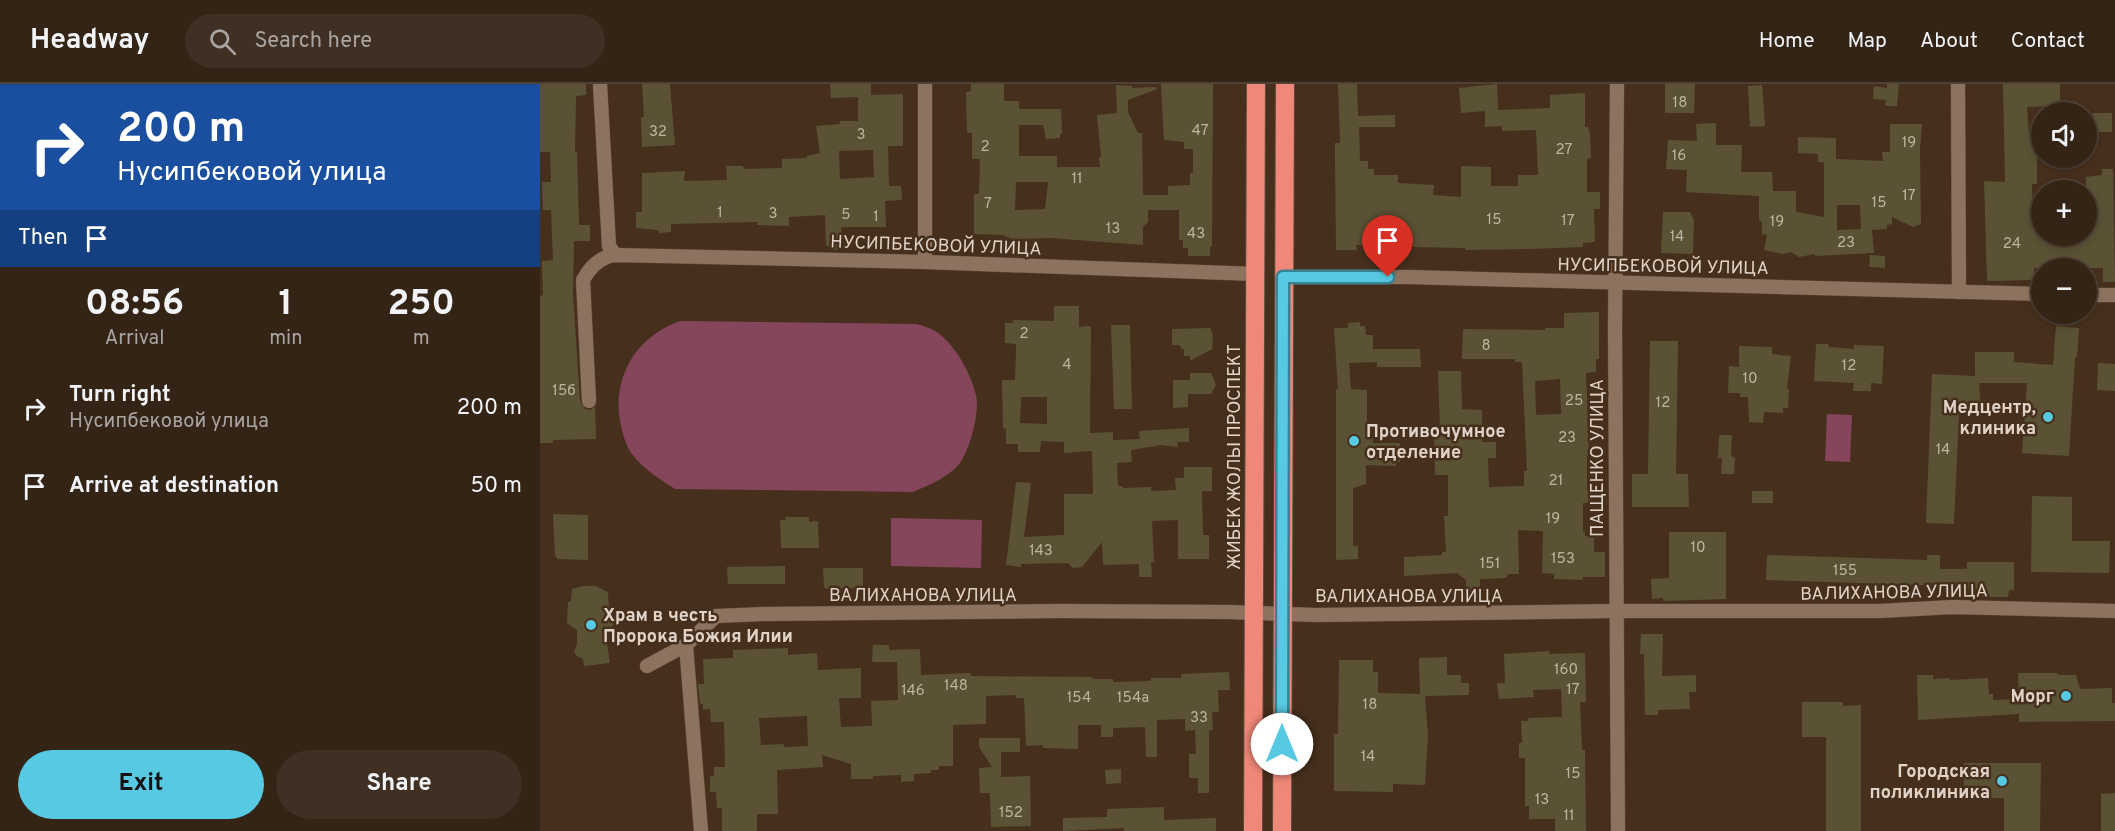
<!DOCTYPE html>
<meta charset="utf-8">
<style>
body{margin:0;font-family:Overpass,sans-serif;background:#3f3023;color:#f1f3f6;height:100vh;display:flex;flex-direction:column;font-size:22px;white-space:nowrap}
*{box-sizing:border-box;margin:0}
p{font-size:20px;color:#a9a4a1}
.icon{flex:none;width:33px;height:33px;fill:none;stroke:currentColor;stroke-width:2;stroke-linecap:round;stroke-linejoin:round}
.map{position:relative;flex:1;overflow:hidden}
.panel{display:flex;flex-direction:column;background:#342416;width:540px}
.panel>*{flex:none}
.guide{background:#1a4fa0;color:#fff;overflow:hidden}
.tools{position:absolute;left:1491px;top:18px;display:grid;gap:12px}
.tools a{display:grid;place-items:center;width:66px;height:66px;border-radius:50%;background:#342416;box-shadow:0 3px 9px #0003,0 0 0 2px #4e4135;font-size:30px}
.pin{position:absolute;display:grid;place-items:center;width:51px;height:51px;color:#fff;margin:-62px -26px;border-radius:50% 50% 50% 0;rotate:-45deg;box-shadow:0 0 6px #0007}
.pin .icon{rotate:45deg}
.me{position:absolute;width:66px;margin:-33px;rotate:0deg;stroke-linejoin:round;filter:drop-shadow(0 0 4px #0008)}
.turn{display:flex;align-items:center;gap:21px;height:126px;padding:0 18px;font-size:27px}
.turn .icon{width:78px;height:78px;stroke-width:2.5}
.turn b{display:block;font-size:42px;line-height:51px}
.then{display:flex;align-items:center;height:57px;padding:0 18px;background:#0003;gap:12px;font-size:22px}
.eta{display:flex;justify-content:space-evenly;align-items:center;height:102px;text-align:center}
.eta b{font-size:36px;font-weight:700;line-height:42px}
.cta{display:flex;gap:12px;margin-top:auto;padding:12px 18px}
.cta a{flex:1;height:69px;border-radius:36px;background:#57c9e2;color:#111;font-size:24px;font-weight:700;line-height:69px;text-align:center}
.cta a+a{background:#3f3023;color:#f1f3f6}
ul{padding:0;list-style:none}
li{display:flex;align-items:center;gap:18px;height:78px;padding:0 18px}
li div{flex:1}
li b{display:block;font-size:22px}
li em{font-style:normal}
header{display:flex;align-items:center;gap:36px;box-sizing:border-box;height:84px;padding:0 30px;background:#342416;border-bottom:2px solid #4e4135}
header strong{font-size:28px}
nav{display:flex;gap:33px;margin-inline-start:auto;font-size:21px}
.search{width:420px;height:54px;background:#3f3023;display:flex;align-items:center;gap:15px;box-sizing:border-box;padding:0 21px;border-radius:33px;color:#a9a4a1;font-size:22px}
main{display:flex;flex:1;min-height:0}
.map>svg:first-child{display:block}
</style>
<header>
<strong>Headway</strong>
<div class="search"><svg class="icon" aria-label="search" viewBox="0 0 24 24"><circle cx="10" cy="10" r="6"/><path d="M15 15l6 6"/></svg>Search here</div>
<nav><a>Home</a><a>Map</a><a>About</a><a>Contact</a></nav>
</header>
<main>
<section class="panel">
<div class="guide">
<div class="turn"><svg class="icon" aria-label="right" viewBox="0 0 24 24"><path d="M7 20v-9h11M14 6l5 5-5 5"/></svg><div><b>200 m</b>Нусипбековой улица</div></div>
<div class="then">Then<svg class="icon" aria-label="arrive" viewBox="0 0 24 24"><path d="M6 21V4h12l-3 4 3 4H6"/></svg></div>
</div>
<div class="eta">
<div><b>08:56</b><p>Arrival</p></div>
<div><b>1</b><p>min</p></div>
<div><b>250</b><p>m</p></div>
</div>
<ul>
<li><svg class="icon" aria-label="right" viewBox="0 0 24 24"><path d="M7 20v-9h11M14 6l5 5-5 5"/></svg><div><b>Turn right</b><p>Нусипбековой улица</p></div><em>200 m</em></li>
<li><svg class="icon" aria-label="arrive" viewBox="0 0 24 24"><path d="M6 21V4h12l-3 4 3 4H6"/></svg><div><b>Arrive at destination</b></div><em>50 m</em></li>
</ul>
<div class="cta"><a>Exit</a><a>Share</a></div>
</section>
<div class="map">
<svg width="1575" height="747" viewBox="0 0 1575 747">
<rect width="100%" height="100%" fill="#46301d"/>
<g fill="#85465c">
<path d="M140,237L376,240C383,242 392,244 398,249C416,262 431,290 436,311C440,328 430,365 420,379C409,393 389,401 373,408L135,405C120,395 103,385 92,370C84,359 81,343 79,330C75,287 100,251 140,237Z"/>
<path d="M1287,330L1312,331L1310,378L1285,377Z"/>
<path d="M351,434L442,436L441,484L351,482Z"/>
</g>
<g fill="#5b5235" fill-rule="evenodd">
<path d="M0,0H46V11L36,12L35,68H37L39,141H50V157H34L33,210L40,317L45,325L50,326L55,323L56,355L13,356V359H0V212L3,211L2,177L13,176L11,126H3L2,98H11L10,68H0Z"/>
<path d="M102,0H130L135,61L102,63L101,33H104Z"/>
<path d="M290,0H331V11L363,10V62H348L349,102H361L362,116L345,117L346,143H301L303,165L294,166L286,161L285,131L249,133V142L217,141L218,138L131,140V148L119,149L118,146L96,144V128H102V89L145,87L144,97L187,96L186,82H203L204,85L242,84V75L267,74V72L280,69L276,42L300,40V37H318V13L291,14ZM333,66L334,93L300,95L299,67Z"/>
<path d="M431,0H464V17H479V25H521L522,50H520V54L506,55L503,41H479V72H517V83H560L559,73H561L557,31L577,29L576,1L592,2V4L616,3L617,5L588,16V28L598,49H602L603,111H628V102L650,101V89H653V65H644V58L624,56L621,0H673L672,163L670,162V172H648V164H643V156H639V126H608V138L603,143V161L511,154L472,155L463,151L434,150V110H439L440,75H432V49H427L426,8L431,7ZM476,98H508L505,125L475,126Z"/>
<path d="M798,0H817L818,32L855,31V43H819L820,77H828V85H834V91H858V99L894,101L893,111L921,113V82L951,83V102H978V91H998L996,46L962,47V42L945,43V27L921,29L919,4L957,0L958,26L1010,24V11L1045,9V43H1048L1050,49L1051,74L1047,75V108H1060V125H1054L1055,158L1043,159V163L990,165L925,166V164L873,163V160L816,161L817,166H796L795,76V59H800Z"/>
<path d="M1125,0H1155L1154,29H1125Z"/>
<path d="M1347,0H1359L1357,22H1345L1346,16L1333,15L1334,2L1347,4Z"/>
<path d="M1463,0H1520V22L1487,23L1489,50H1502V63H1497V100H1492L1493,144H1497V152H1546V93L1562,91V85H1573L1575,198H1563V184H1494V196L1447,197L1444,97L1465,98Z"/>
<path d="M1222,1L1225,42L1210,43L1208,2Z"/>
<path d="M1553,29H1572V48H1554Z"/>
<path d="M1176,39V61H1202L1201,88H1232L1233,107H1256V128L1284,133V78H1278V70L1258,69V53L1296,54V75L1343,77L1342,68H1350V40H1382L1380,65L1381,140L1373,143L1352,133V140L1347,141V145L1332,146L1334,169L1275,172V170L1259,173L1251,168L1242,170L1224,166L1227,151L1222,150V139L1219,135V112L1146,108L1147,86L1126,85L1128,56L1157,57L1156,40ZM1297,121H1320L1321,145L1297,146Z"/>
<path d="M1123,128H1150L1154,136L1153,170L1121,169Z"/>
<path d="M1330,171L1345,172V184L1329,183Z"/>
<path d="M514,222H539V243L551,242L550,349L573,348V356L600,355L599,347L649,344V358H637L638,363L621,361L591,366L592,378L577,379L578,402H583V404L611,403V407L636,406L635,394H644V383H672V407H662L663,451H669V475H638V436L612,437L614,478H611L612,493H599V480L563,481L562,458L542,483L533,484L528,479L481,480V483L466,481L476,398L491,399L484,453L524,451V410H553L552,367L524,369V358L501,357L500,368H478V360H466V345L463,344L462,296H475L476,268V260L465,259V239H473V236L514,237ZM481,313H507V340L480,339Z"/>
<path d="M1059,228V275H1056V288L1046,289L1049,371H1047V407L1051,406V419H1043V448H1045V452H1054V468H1065V493H1043V496L1014,495V490L1002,489L1003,447L978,446L979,490H968L966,494L940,495V507L926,508V496L917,489L864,492V473L902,471V468H906L904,432H908V391H895L894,348H900L898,287H921L922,325L942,326V358H956V374H948L949,403L984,402V387H987L982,278H975V275H922L923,245L1005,246V244H1024V229ZM1020,295L1021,330L996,331L995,297Z"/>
<path d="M820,238V242H825L826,251H833V265H880L881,283H837V278L809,279L811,305L827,306V349H833V359H860V378H856V382L826,381V400L813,404V462H818V475L796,476V305H798L794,244H808V239Z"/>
<path d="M571,241H590L592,325H574Z"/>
<path d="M1516,242L1539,244L1537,273H1535L1529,372L1482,369L1487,299H1439L1441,327L1419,328L1414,440L1386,439L1392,290L1435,292V268H1474V278L1513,281Z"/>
<path d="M670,244L673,251L672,265L650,277V272H644V265H641L640,261H632V245Z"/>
<path d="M1110,257H1138L1136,390H1148L1149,423H1092V390H1108Z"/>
<path d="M1276,260H1288L1289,263L1314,265V261L1344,262L1342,300L1331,299V307H1313L1314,299L1274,297Z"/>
<path d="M1199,262L1232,263V270L1251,272L1247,305H1249L1248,324H1243V329L1224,328L1223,339L1209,338L1208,313H1200V309H1188L1189,282L1199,283Z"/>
<path d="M1558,279L1575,280V307L1557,306Z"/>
<path d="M650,289H671L676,301L671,310H648V323L633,324V296H650Z"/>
<path d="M1179,351H1192L1191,372L1195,374L1194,390H1181L1182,374H1178Z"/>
<rect x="1212" y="407" width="21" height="12"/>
<path d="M1492,412L1532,413V457H1570L1569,489L1491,488Z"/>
<path d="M13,430L48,431V476L18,475L15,472Z"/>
<path d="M246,433H269V438L278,437L279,464H241L240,436H245Z"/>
<path d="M1129,448H1186V515L1123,517V514L1112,515L1111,495L1129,494Z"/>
<path d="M1227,471L1387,476V471H1400V485H1427V478H1474V506H1469L1468,513H1442V505H1427V499H1384V501L1226,496Z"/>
<path d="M245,482V500H188L187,483Z"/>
<path d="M283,484H323V504L286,505L284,503Z"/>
<path d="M43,502H55L68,508L69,525L74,533V540L68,546L66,553L70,579L44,582L43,575L37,572L34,568L37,560V546L27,539L28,518L31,517L32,505Z"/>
<path d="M1101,550H1123L1122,592L1156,591V608H1149L1150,625L1118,626V631H1105L1104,570H1100Z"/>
<path d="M333,561H349V566L380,565L381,591L431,589V592L553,593L552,595H573V598L611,597V594H641V590L689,588L690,606H678L679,628H672L673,646H669V709H658V694H649V670H656L655,646L645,647V635L617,636V673H606L605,643L573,644V653H561V641H538V665L503,664V661L486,662L484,614H476V611L446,612V640L413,641V682H399V686H391V689L374,690V697L361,698V691L333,692V695H311V680L282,671L283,683L237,686L238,730H217V747H182V724H177L176,708H170V692H174V683H185L184,638H171L170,625L163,626V620H160L158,600H164L163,575L193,574V566L248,564V571L277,569L278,586L321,584V614H299L301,643L332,642L331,617L358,616L357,578H332ZM267,632L268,662L244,663V660L221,661L219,634Z"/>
<path d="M1009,567L1010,570L1045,569L1046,618H1040L1042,666H1045L1046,747H1015V735H989V722H985V674H979V659H982L981,637H989L988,634L1022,633L1021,605L993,606L994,613L959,615L957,599H965L964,570Z"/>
<path d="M907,573V591H921V599H929V611L885,612L888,653L885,701L853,700V708L794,707V650H798L799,576H833V588H838V609L880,610L879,574Z"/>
<path d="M1478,589H1517L1518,591H1536L1540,605L1572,604V619H1575V637L1479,638V630L1378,636L1377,591H1393V595L1410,594V596L1448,594L1449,610H1453V616L1479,615Z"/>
<path d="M1262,618H1303V622L1321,621V747H1286V653H1262Z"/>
<path d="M439,654H480V668H461V693L490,692L491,742L451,743L450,709H440L439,684L452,683L439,663Z"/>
<path d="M1424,679H1501L1500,747H1464V714H1424Z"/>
<path d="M581,685V699L566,700L565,686Z"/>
<path d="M1575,709V747H1561V710Z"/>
<path d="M624,723V736L676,734V747H584V744L523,747V734L567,733V725Z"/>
</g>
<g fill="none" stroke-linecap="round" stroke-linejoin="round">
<g stroke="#5f4c3b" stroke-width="15">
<g id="street">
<path d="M60,0L69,162L75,171"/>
<path d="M1077,0L1075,245L1078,747"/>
<path d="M1418,0L1419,208"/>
<path d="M385,178V0"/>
<path d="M743,193H869L1502,210"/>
<path d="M1546,211H1575"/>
<path d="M49,317L43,196C50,183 60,173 75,171L385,178L716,190"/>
<path d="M146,561L161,747"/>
<path d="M107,582L146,561L176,532L225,530L519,527L689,528L776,531L1076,527H1340L1412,523L1575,527"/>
</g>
</g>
<g stroke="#5f4c3b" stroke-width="20">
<g id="highway">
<path d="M713,747L716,0"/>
<path d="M742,747L745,0"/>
</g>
</g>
<use href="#street" stroke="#8d735f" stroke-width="14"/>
<use href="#highway" stroke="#f08879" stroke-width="18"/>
</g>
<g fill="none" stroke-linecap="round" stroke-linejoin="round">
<g stroke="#398393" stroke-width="15">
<path id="route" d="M742,660L743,193H848"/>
</g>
<use href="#route" stroke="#57c9e2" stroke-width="10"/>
</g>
<g fill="#57c9e2" stroke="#46301d" stroke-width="2">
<circle cx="1508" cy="333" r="6"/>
<circle cx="814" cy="357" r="6"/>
<circle cx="51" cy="541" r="6"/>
<circle cx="1526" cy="612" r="6"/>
<circle cx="1462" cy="697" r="6"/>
</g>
<g text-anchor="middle" stroke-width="5" stroke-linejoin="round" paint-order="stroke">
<g font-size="15" fill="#c0b3a2">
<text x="1140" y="23">18</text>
<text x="660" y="51">47</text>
<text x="118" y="52">32</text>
<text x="321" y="55">3</text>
<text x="1369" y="63">19</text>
<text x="445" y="67">2</text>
<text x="1024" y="70">27</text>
<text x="1139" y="76">16</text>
<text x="537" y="99">11</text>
<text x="1369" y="116">17</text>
<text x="1339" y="123">15</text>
<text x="448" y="124">7</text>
<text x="180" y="133">1</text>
<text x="233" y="134">3</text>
<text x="306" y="135">5</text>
<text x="336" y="137">1</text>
<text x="954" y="140">15</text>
<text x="1028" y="141">17</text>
<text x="1237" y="142">19</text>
<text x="573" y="149">13</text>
<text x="656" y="154">43</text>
<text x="1137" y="157">14</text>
<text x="1306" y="163">23</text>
<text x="1472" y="164">24</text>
<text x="484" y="254">2</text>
<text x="946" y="266">8</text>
<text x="527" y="285">4</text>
<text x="1309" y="286">12</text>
<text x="1210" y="299">10</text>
<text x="24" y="311">15б</text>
<text x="1034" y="321">25</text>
<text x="1123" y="323">12</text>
<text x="1027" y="358">23</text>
<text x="1403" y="370">14</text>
<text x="1016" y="401">21</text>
<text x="1013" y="439">19</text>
<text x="1158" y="468">10</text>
<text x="501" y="471">143</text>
<text x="1023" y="479">153</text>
<text x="950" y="484">151</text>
<text x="1305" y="491">155</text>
<text x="1026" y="590">160</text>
<text x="416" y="606">148</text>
<text x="1033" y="610">17</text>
<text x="373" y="611">146</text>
<text x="539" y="618">154</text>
<text x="593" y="618">154а</text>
<text x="830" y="625">18</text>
<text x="659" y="638">33</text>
<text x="828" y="677">14</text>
<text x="1033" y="694">15</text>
<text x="1002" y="720">13</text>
<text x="471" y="733">152</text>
<text x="1029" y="736">11</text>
</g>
<g font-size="18" fill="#e1d3c7" stroke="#46301d">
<text transform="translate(396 161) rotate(2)" y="6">НУСИПБЕКОВОЙ УЛИЦА</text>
<text transform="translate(1123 182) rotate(1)" y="6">НУСИПБЕКОВОЙ УЛИЦА</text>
<text transform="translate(694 373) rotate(-90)" y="6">ЖИБЕК ЖОЛЫ ПРОСПЕКТ</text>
<text transform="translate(1057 374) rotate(-90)" y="6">ПАЩЕНКО УЛИЦА</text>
<text transform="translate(1354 508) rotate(-1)" y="6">ВАЛИХАНОВА УЛИЦА</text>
<text x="383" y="517">ВАЛИХАНОВА УЛИЦА</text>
<text x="869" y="518">ВАЛИХАНОВА УЛИЦА</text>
</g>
<g font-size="18" font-weight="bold" fill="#e1d3c7" stroke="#46301d" text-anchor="end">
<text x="1496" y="329">Медцентр,<tspan x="1496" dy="21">клиника</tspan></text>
<text x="826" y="353" text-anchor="start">Противочумное<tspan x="826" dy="21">отделение</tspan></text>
<text x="63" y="537" text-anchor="start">Храм в честь<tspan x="63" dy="21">Пророка Божия Илии</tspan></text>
<text x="1514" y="618">Морг</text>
<text x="1450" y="693">Городская<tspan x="1450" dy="21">поликлиника</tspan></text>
</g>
</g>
</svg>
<div class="tools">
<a><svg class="icon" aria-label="sound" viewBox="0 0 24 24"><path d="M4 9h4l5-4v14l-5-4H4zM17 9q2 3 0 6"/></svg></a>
<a>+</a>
<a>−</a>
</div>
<div class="pin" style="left:848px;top:193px;background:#d93025"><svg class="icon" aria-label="arrive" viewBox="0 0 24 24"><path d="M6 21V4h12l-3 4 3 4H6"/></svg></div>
<svg class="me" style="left:742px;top:660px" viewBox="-20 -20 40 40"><circle r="19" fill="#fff"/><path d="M0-13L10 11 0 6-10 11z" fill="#57c9e2"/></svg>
</div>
</main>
